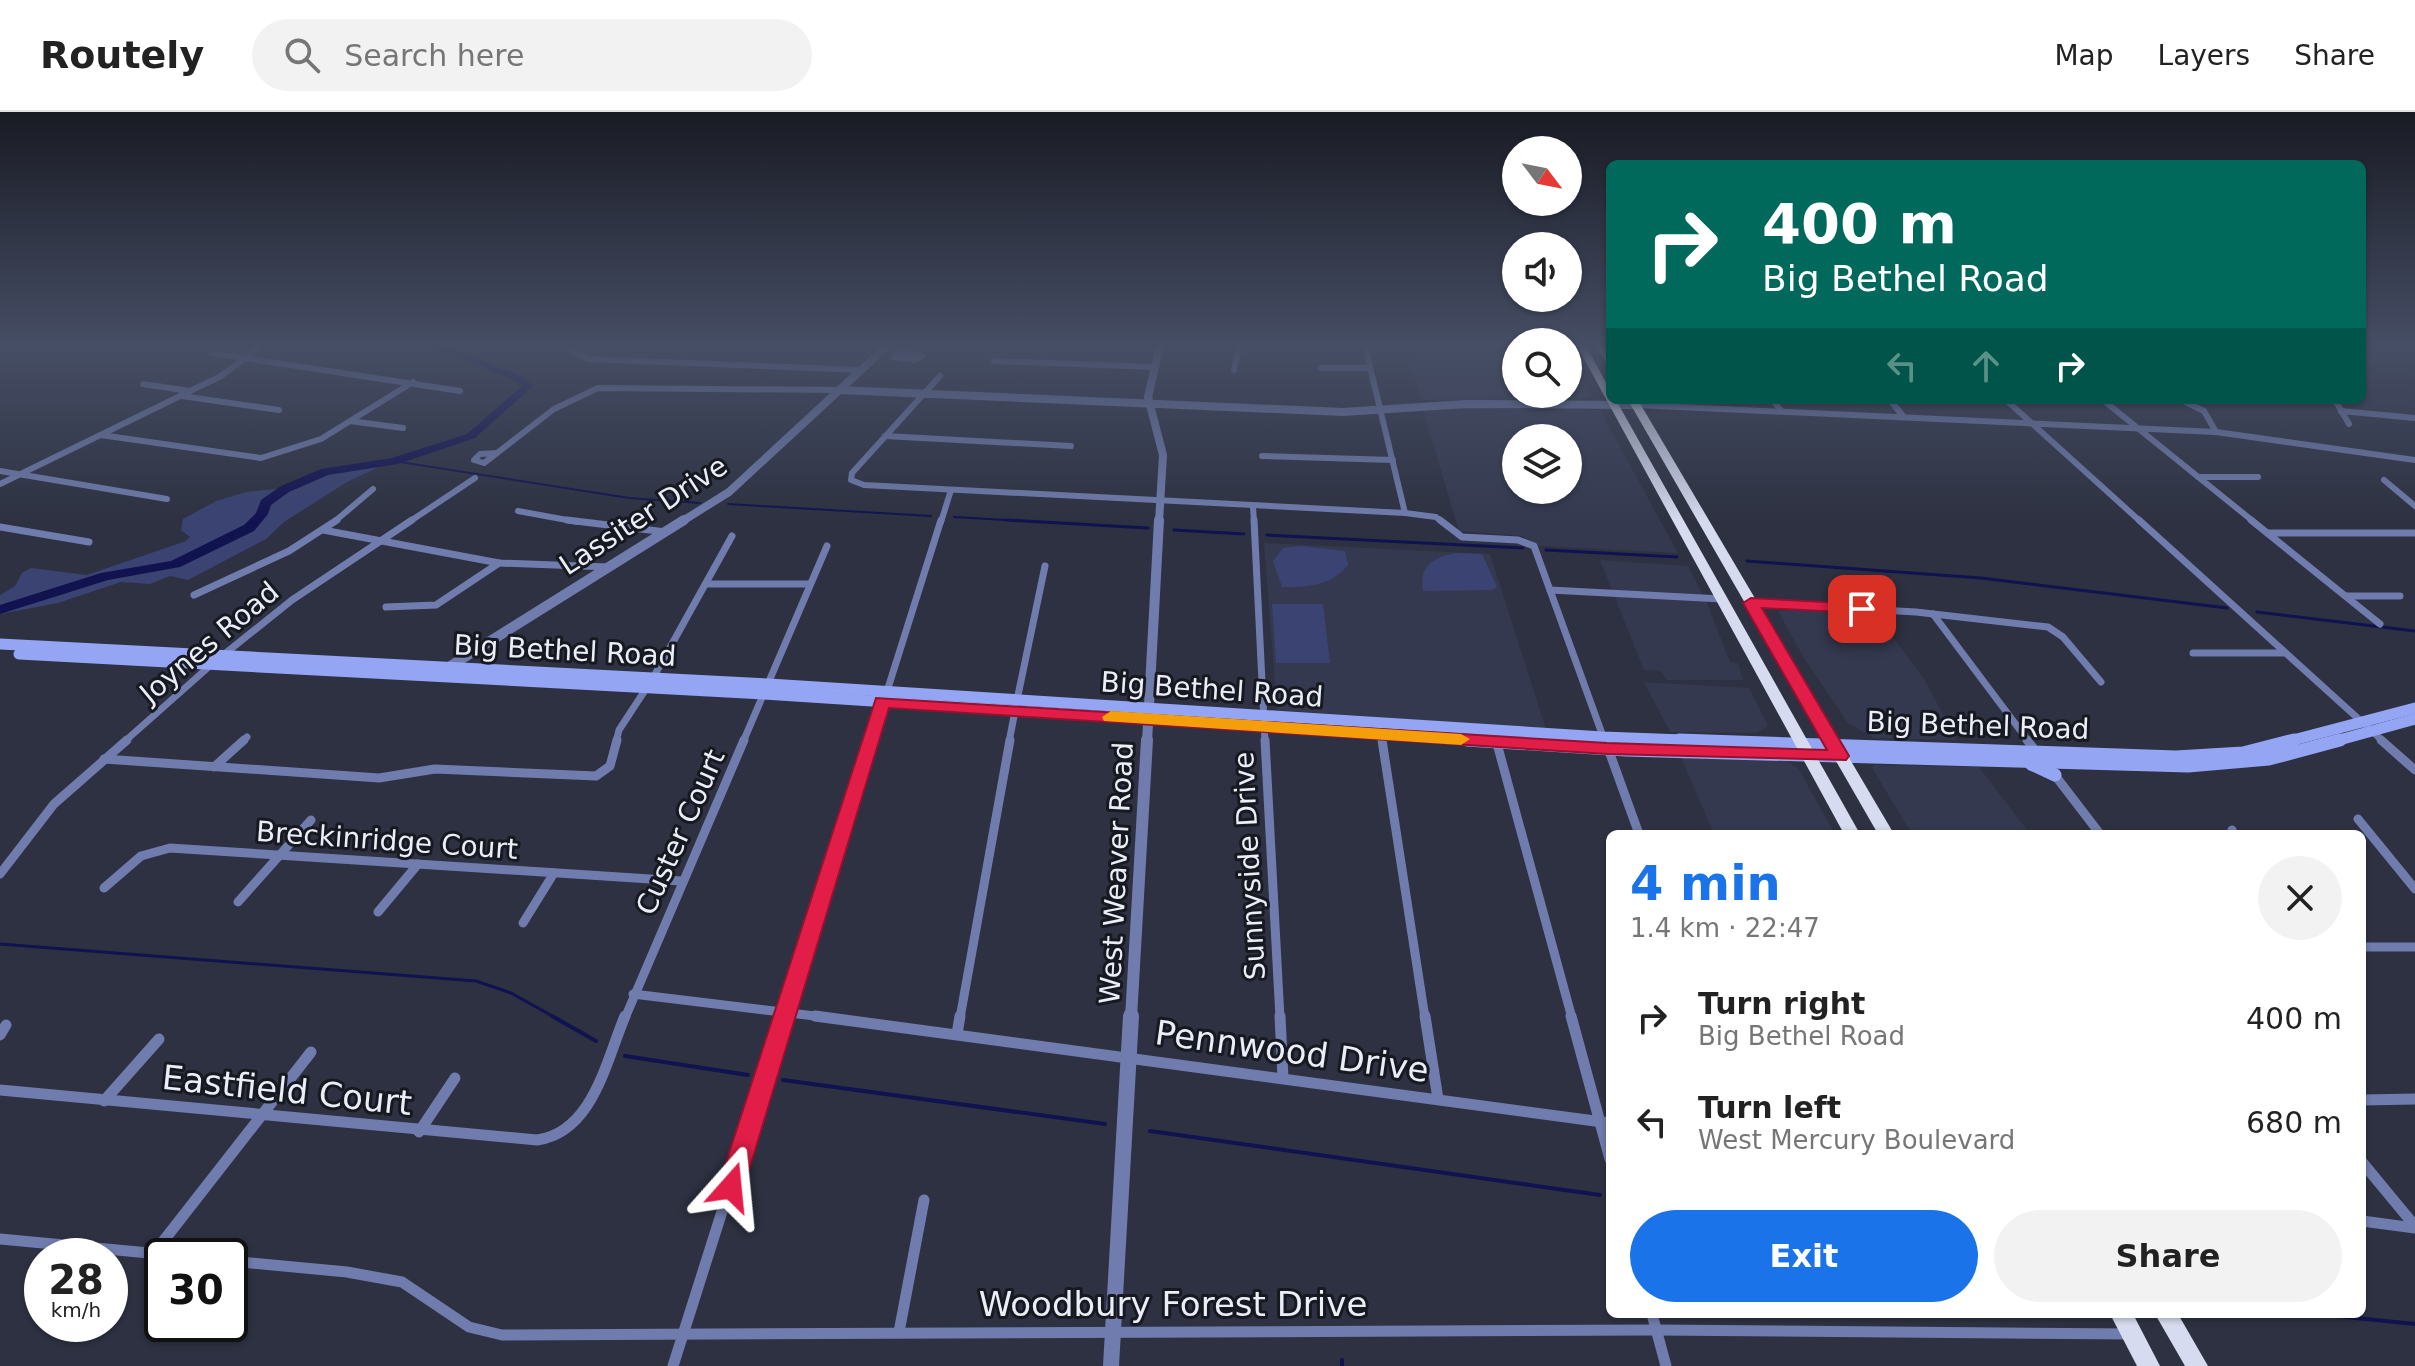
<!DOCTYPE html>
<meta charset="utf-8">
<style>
body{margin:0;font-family:"DejaVu Sans",sans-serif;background:#f2f2f2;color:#222;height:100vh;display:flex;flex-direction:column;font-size:30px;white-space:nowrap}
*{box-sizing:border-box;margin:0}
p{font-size:26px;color:#767676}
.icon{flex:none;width:44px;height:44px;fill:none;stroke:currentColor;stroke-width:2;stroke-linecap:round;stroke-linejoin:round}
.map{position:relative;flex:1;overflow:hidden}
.sheet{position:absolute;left:1606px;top:718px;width:760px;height:488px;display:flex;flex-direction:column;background:#fff;border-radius:12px;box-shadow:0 2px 6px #0004}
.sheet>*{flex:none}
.banner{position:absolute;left:1606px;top:48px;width:760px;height:244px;border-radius:12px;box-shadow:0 2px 6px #0004;background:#00695c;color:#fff;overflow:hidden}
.needle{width:52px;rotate:122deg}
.tools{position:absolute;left:1502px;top:24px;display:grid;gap:16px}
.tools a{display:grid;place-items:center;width:80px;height:80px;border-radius:50%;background:#fff;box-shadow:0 2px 6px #0004;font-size:40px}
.speed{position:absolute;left:24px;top:1126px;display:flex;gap:16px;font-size:40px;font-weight:700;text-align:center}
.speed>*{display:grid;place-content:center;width:104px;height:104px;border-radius:50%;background:#fff;box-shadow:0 2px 6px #0004;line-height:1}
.speed small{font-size:20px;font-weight:400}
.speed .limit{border:4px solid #111;border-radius:12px;background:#fff;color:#111}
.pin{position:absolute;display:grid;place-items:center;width:68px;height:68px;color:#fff;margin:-34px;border-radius:16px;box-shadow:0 4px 12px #0006}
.me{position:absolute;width:88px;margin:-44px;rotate:18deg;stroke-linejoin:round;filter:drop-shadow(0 0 6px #0008)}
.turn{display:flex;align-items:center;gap:28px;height:168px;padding:0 24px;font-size:36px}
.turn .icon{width:104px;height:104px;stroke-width:2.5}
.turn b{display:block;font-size:56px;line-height:68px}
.lanes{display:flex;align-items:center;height:76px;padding:0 24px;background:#0003;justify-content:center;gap:40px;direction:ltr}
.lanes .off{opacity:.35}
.round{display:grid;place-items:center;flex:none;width:84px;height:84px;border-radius:42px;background:#f2f2f2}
.head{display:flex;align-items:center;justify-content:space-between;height:136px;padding:0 24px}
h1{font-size:48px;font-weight:800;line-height:60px;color:#1a73e8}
.button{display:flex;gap:16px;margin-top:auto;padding:16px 24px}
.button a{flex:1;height:92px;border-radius:48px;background:#1a73e8;color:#fff;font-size:32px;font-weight:800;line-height:92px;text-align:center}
.button a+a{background:#f2f2f2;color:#222}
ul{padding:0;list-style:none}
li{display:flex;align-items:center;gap:24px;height:104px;padding:0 24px}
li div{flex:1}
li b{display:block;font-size:30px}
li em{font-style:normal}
header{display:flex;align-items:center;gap:48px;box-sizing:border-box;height:112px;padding:0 40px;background:#fff;border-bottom:2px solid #e0e0e0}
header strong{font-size:38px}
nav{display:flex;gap:44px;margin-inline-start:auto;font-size:28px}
.search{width:560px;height:72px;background:#f2f2f2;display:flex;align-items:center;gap:20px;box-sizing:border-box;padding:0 28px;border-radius:44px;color:#767676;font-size:30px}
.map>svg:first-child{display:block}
</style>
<header>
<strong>Routely</strong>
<div class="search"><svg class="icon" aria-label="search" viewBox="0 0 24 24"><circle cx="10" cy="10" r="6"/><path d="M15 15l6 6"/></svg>Search here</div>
<nav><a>Map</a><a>Layers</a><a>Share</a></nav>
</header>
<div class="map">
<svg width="2415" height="1254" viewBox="0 0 2415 1254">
<rect width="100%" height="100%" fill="#2d3141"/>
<g fill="#34394f" fill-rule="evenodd">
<path d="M1414,234H1516V282H1568V236L1592,284L1584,287L1422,288L1411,256L1418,248Z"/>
<path d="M1462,296L1600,298L1678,441L1540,434L1522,424L1459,419L1423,298ZM1516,326H1568V378H1516Z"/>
<path d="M1264,431L1490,442L1546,617L1277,598Z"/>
<path d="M1600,448L1688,454L1707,491L1730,550L1738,551L1743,568H1667L1661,559L1644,558Z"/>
<path d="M1803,497L1860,501L1887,517L1924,567L1957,628L1874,626L1848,611L1804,546L1778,499Z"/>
<path d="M1644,570L1749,576L1768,614L1756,621L1670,620Z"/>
<path d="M1680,643L1783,647L1798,656L1835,722H1714Z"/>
<path d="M1874,653L1979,655L2030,722H1912L1872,656Z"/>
</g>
<g fill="#3a4372">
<path d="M385,352L347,370L284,410L266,427L188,468L170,464L150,472L121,470L58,491L0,502V483L15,474L22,461L31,456L87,463L186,429L190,425L181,418L183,407L216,389L246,380L294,375L333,360Z"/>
<path d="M1301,434L1345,439L1348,453C1331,474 1308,475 1282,475L1273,449L1283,436Z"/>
<path d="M1456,441L1482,442L1497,475L1492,478L1423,479C1418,454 1434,445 1456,441Z"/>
<path d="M1272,492H1323L1330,551H1276Z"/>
</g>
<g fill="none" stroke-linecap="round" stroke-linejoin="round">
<g stroke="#111250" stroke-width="2">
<path d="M394,349L629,386L700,391"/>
<path d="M728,392L931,404"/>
<path d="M954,405L1041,410"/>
</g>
<g stroke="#111250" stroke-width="3">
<path d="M1006,408L1148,416"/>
<path d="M1174,418L1244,422"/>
<path d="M1267,423L1523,436"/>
<path d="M1546,438L1677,445"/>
<path d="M1747,449L1981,466L2227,496"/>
<path d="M2257,500L2415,519"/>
<path d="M0,832L476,869L511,881L556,906"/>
</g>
<g stroke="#111250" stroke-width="4">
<path d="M552,904L596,929"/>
<path d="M625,944L748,963"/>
<path d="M783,968L1105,1012"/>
<path d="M1150,1019L1600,1083"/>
<path d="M2316,1202L2415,1212"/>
<path d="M1342,1248V1254"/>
</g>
<path fill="#111250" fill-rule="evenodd" d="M428,234H444L524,265L533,274L475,326L398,352L328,363L289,380L271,393L268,402L254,419L180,455L108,468L0,502V493L101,461L171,449L244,413L256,401L261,388L281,374L321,357L392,346L467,322L522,274L516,269Z"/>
<g stroke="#707cad" stroke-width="6">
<path d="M564,234L588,247L861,258"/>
<path d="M1365,234L1405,401"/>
<path d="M901,240L922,244L914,248L894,245Z"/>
<path d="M212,241L460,279"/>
<path d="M994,249L1154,255"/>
<path d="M1321,256H1369"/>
<path d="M1234,258L1239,234"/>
<path d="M940,264L852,361L851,368L864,373L1405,401L1436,405L1442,410"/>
<path d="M143,272L190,279"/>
<path d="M182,284L279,298"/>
<path d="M1773,288L1781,299"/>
<path d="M1890,288L1903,304"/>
<path d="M2006,288L2141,410"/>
<path d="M2103,288L2254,410"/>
<path d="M2181,288L2204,299L2216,320"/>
<path d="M2335,288L2349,312"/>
<path d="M1636,293L2216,320L2415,348"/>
<path d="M2341,299L2415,306"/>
<path d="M350,309L403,316"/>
<path d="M101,323L261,346L321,327L413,270"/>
<path d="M885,324L1071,334"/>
<path d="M497,341L484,351L474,348L480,342Z"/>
<path d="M497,341L554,297L598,276L839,278"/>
<path d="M1262,344L1393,348"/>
<path d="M0,359L167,387"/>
<path d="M2198,365H2258"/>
<path d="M2384,368L2415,394"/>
<path d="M0,372L221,264L261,234"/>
<path d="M1253,395L1254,410"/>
<path d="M518,399L578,410"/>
<path d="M334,410L373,377"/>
<path d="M409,410L475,366"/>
<path d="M941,410L951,378"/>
</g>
<g stroke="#707cad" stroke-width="7">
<path d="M567,408L666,420"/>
<path d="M1254,408L1265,630"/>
<path d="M1440,408L1462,425L1518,428L1534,434L1605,630"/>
<path d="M2139,408L2384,630"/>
<path d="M2251,408L2380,512"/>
<path d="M0,415L89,430"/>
<path d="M323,418L499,451L608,455"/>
<path d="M2268,421H2415"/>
<path d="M706,472H810"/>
<path d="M1550,478L1722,487"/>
<path d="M194,483L289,439L337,408"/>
<path d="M2347,484H2400"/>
<path d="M1751,491L1916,500L2048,515L2063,525L2101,570"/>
<path d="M386,495L436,493L499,451"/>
<path d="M1933,502L2029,630"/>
<path d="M2193,541H2285"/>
<path d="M222,544L292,488L412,408"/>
<path d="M1017,588L1045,454"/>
<path d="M1381,622L1382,630"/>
<path d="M124,630L212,552"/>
<path d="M242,630L247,625"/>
<path d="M616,630L619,618L653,566L732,424"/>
<path d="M743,630L827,434"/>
<path d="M871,630L941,408"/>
<path d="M1009,630L1015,599"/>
</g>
<g stroke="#707cad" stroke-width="9">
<path d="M1265,628L1280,906"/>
<path d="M1382,628L1425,906"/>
<path d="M1496,628L1572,906"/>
<path d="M1605,628L1639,722"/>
<path d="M2027,628L2038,642"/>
<path d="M2381,628L2415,658"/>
<path d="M104,647L379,666L435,657L596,664L610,654L617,628"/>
<path d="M214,655L244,628"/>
<path d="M2054,662L2100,722"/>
<path d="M2358,707L2415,777"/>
<path d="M2232,718L2234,722"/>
<path d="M0,762L54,692L127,628"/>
<path d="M104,776L141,744L170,736L681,769"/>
<path d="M238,790L311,708"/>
<path d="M378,800L418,752"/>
<path d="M523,811L554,761"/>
<path d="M2362,835H2415"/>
<path d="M633,882L831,906"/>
<path d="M625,906L744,628"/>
<path d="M783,906L872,628"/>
<path d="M960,906L1010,628"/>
</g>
<g stroke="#707cad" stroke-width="11">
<path d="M815,904L1610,1011"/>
<path d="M1280,904L1283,966"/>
<path d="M1425,904L1438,987"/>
<path d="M1571,904L1610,1047"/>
<path d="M957,922L960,904"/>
<path d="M0,923L6,913"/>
<path d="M0,978L537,1028C593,1020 606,949 625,904"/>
<path d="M2362,988L2415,987"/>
<path d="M104,989L159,927"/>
<path d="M419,1020L455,966"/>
<path d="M2362,1050L2415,1114"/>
<path d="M2362,1109L2415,1116"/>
<path d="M0,1127L181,1144"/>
<path d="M154,1141L311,940"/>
<path d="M230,1149L347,1160L402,1170L469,1215L502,1223L1656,1218L2131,1222"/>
<path d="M1652,1202L1666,1254"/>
<path d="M899,1220L924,1088"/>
<path d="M673,1254L784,904"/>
</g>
<g stroke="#707cad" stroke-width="8">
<path d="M839,278L1343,300L1466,292L1636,293"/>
<path d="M681,410L729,380L887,234"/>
<path d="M1159,410L1163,343L1148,285L1160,234"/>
</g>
<g stroke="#707cad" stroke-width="10">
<path d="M444,558L684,408"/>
<path d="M1147,630L1159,408"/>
</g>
<path stroke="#707cad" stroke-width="12" d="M1131,906L1147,628"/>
<path stroke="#707cad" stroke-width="16" d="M1111,1254L1131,904"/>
<g stroke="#94a5f3" stroke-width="11">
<path d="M0,532L769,572L1603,625L1737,630"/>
<path d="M19,542L764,582L1498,630"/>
<path d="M2286,630L2415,596"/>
<path d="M2332,630L2415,607"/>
</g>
<g stroke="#94a5f3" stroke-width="13">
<path d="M1467,628L1626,638L2188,654L2269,647L2340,628"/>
<path d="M1679,628L2176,645L2243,641L2294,628"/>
<path d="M2031,652L2055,663"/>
</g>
<g fill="#d6dbef" fill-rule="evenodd">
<path d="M1577,234H1586L1610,278V288H1616L1860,722H1844Z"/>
<path d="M1596,234H1605L1610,243V253L1607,252Z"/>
<path d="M1628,288H1638L1894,722H1878Z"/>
<path d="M2110,1202H2133L2160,1254H2137Z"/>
<path d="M2155,1202H2178L2208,1254H2185Z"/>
</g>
</g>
<linearGradient id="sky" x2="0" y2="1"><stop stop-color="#191b24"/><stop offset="0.57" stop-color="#464e65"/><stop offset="1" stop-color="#464e65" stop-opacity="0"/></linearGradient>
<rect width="2415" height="410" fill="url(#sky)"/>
<path fill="#e11d48" stroke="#92132f" stroke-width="2" d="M1751,486L1862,492L1870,497L1862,501L1762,496L1849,644L1846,648L1607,642L889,596L744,1075L740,1083L731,1086L722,1083L718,1075L876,586L1607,631L1827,638L1743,491Z"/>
<path fill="#f59e0b" d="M1111,599L1461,622L1470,627L1461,633L1104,609L1102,605Z"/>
<g text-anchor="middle" stroke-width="6" stroke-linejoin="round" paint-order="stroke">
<g font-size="28" fill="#ebeef9" stroke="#171920">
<text transform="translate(643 403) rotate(-33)" y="10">Lassiter Drive</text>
<text transform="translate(209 530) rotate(-40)" y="10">Joynes Road</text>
<text transform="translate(565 538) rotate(3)" y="10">Big Bethel Road</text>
<text transform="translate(1212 577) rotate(4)" y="10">Big Bethel Road</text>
<text transform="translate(1978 613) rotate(2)" y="10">Big Bethel Road</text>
<text transform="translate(680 720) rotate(-66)" y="10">Custer Court</text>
<text transform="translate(387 728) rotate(4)" y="10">Breckinridge Court</text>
<text transform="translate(1249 754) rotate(-93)" y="10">Sunnyside Drive</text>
<text transform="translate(1116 761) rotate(-87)" y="10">West Weaver Road</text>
</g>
<g font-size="34" fill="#ebeef9" stroke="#171920">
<text transform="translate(1292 939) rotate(8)" y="12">Pennwood Drive</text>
<text transform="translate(287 978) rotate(6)" y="12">Eastfield Court</text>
<text x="1173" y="1204">Woodbury Forest Drive</text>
</g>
</g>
</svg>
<div class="tools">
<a><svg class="needle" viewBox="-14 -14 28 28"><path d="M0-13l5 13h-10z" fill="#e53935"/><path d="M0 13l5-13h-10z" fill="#767676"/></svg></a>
<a><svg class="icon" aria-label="sound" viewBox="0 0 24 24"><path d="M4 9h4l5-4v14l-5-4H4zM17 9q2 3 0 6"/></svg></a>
<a><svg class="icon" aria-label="search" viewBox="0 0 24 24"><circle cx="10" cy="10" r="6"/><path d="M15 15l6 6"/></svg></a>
<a><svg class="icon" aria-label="layers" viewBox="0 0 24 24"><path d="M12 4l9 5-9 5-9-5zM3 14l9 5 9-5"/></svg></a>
</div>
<div class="speed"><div>28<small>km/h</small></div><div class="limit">30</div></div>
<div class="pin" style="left:1862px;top:497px;background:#d93025"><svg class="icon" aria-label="arrive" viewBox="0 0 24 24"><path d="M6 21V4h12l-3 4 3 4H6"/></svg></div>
<svg class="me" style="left:731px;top:1075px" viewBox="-20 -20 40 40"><path d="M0-17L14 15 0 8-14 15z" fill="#e11d48" stroke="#fff" stroke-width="4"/></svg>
<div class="banner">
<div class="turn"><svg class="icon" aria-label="right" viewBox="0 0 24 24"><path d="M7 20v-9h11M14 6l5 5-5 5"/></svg><div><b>400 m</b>Big Bethel Road</div></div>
<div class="lanes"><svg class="icon off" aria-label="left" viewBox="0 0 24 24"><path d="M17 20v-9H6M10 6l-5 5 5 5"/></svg><svg class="icon off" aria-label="ahead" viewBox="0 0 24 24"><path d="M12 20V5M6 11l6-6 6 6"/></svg><svg class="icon" aria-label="right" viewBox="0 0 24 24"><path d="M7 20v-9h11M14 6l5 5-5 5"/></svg></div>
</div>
<section class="sheet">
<div class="head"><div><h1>4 min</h1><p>1.4 km · 22:47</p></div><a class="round"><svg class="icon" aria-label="close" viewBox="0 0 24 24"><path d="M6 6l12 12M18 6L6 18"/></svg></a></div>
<ul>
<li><svg class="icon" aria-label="right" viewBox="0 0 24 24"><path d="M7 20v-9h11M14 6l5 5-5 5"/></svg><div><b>Turn right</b><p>Big Bethel Road</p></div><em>400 m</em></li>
<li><svg class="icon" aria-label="left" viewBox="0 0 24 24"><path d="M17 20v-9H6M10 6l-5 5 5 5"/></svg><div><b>Turn left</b><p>West Mercury Boulevard</p></div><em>680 m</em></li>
</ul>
<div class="button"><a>Exit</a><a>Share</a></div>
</section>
</div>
